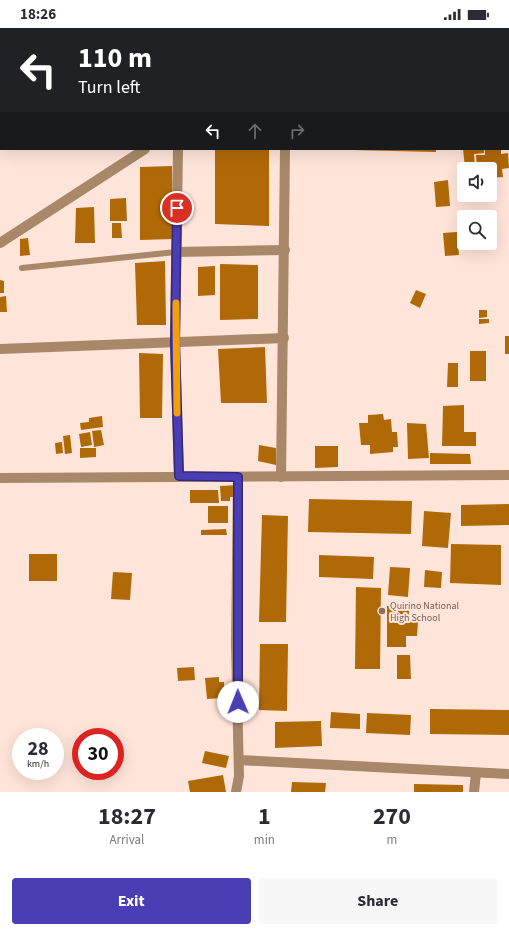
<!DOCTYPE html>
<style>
body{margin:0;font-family:"Source Sans 3",sans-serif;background:#f7f7f7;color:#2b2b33;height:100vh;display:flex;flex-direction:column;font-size:15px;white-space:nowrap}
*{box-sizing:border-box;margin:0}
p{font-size:13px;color:#7c7c81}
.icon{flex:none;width:22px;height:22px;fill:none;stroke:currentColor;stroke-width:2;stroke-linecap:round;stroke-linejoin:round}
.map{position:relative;height:764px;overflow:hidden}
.sheet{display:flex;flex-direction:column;background:#fff;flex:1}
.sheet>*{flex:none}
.top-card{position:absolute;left:0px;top:0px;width:509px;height:122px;box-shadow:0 4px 16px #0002;background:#202124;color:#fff;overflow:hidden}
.buttons{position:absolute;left:457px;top:134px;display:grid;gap:8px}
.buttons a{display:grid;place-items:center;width:40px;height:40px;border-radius:4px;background:#fff;box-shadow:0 4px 16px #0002;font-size:20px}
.speed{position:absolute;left:12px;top:700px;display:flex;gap:8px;font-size:20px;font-weight:700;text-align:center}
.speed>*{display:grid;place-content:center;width:52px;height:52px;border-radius:50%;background:#fff;box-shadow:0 4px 16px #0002;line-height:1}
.speed small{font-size:10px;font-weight:400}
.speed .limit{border:6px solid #d22;background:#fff;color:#111}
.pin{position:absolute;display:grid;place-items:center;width:34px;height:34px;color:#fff;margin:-17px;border:2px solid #fff;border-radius:50%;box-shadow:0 1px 4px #0007}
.me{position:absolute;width:44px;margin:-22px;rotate:359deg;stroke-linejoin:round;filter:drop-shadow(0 0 3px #0008)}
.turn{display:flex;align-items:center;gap:14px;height:84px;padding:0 12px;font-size:18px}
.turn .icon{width:52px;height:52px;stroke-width:2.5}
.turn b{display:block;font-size:28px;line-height:34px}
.lanes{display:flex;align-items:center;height:38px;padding:0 12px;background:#0003;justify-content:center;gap:20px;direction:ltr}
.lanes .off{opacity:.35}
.eta{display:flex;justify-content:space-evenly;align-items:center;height:68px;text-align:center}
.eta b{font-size:24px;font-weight:700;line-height:28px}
.primary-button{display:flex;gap:8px;margin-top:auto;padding:8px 12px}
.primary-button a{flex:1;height:46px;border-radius:4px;background:#4b3eb5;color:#fff;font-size:16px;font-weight:700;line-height:46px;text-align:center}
.primary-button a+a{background:#f7f7f7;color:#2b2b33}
.status{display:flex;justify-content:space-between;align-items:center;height:28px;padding:0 20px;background:#fff;direction:ltr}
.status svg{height:11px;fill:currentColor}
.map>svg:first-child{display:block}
</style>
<div class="status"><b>18:26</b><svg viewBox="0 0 49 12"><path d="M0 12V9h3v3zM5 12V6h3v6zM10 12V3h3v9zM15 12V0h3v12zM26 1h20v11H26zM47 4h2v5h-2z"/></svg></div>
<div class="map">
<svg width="509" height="764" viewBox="0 0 509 764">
<rect width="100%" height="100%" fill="#ffe4d9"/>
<g fill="#b06907">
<path d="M215,121H269V198L215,196Z"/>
<path d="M352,121H436V124L352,122Z"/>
<path d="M463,121H484V125L474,126L475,139L465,140Z"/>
<path d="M485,121H501V126L508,125L509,140L502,141L503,149L490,150V141H477L476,127H485Z"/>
<path d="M172,138L173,211L140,212V139Z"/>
<path d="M448,152L450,178L436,179L434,154Z"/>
<path d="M126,170L127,193H110V171Z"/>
<path d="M94,179L95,215H75L76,180Z"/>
<path d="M112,195H121L122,210H112Z"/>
<path d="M457,204L459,227L445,228L443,205Z"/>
<path d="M28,210L30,227L20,228V211Z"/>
<path d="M165,233L166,297H137L135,235Z"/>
<path d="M220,236L258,237V291L220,292Z"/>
<path d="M215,238V267L198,268V239Z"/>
<path d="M0,252L4,253V265H0Z"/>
<path d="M416,262L426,266L420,280L410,275Z"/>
<path d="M6,268L7,284H0V269Z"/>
<path d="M479,282H487V289L479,290Z"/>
<path d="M479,291H489V295L479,296Z"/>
<rect x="505" y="308" width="4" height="18"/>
<path d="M265,319L267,375H221L218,321Z"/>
<rect x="470" y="323" width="16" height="30"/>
<path d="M139,325L163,326L162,390H140Z"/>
<path d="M448,335H458V359H447Z"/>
<path d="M464,377V404H476V418H442L443,378Z"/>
<path d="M383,386L384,392L391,391L392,404H397L398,419H393V424L370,426V417H361L359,395H368V387Z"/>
<path d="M102,388L103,399L81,402L80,395L89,394V390Z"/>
<path d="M407,395L426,396L429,430L408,431Z"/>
<path d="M101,402L104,417L94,419L92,403Z"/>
<path d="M90,404L92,417L81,419L79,406Z"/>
<path d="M70,407L72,425L65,426L63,408Z"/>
<path d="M62,414L63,425L56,426L55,415Z"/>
<path d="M259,417L276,420V437L258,433Z"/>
<path d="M315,418H338V439L315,440Z"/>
<path d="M80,420H96V429L80,430Z"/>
<path d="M430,425L470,426L471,436H430Z"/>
<path d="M238,457V469H230V473H221L220,458Z"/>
<path d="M190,462H218L219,475H190Z"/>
<path d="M309,471L412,473L411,506L308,504Z"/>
<path d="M509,476V497L461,498V477Z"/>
<rect x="208" y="478" width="20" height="17"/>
<path d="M424,483L451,485L448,520L422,518Z"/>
<path d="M262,487L288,488L286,594H259Z"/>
<path d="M226,501L227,507H201V502Z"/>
<path d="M451,516L501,517V557L450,555Z"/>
<rect x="29" y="526" width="28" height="27"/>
<path d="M319,527L374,529L373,551L319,549Z"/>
<path d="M390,539L410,540L408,569L388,567Z"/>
<path d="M425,542L442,544L441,560L424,559Z"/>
<path d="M113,544L132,545L130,572L111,571Z"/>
<path d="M356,559L381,560L380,641H355Z"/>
<path d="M387,578H409V594H418L417,608H406V619H387Z"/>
<path d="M260,616H288L287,683L259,682Z"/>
<path d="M397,627H410L411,651H397Z"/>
<path d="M194,639L195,652L178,653L177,640Z"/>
<path d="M219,649V654H224V667L221,668V670L207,671L205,650Z"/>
<path d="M430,681L509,682V707L430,706Z"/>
<path d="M331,684L360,686V701L330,700Z"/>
<path d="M367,685L411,687L410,707L366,705Z"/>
<path d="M321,693L322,718L275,720V694Z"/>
<path d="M205,723L229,728L226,740L202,735Z"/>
<path d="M223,747L226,764H190L188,753Z"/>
<path d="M292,754L326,755L325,764H291Z"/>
<path d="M414,756L463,757V764H414Z"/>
</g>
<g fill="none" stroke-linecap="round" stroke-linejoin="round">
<path stroke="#a88869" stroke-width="6" d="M22,240L176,224"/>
<g stroke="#a88869" stroke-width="10">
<path d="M415,0L418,1"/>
<path d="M368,1L369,0"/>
<path d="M508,13L509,12"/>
<path d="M178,121L175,314L179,448"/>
<path d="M0,215L145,121"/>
<path d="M176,224L285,222"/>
<path d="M0,321L284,310"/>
<path d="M281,449L285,121"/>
<path d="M0,450C170,449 339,448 509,447"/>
<path d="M239,732L509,746"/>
<path d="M236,764L239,748L236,617L238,449"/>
<path d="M474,764L476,745"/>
</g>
</g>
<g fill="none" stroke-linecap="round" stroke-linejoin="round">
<g stroke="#312876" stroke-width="10">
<path id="route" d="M177,180L175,314L179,448L238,449V674"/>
</g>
<use href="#route" stroke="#4b3eb5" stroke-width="7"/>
<path stroke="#f59e0b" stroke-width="7" d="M176,275L177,385"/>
</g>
<circle fill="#8d6e63" stroke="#ffe4d9" stroke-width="1.5" cx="382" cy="583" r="4"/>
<g text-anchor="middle" stroke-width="4" stroke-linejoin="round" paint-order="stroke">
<g font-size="10" fill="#785e54" stroke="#ffe4d9" text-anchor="start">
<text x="390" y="581">Quirino National<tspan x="390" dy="12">High School</tspan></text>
</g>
</g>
</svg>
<div class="buttons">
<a><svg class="icon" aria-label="sound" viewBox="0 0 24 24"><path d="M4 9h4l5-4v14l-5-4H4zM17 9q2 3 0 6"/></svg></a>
<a><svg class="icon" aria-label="search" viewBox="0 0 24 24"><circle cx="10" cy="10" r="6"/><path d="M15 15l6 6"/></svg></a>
</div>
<div class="speed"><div>28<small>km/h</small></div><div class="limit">30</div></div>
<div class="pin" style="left:177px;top:180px;background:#d93025"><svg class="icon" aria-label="arrive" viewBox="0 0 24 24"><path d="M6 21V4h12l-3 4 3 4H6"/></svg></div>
<svg class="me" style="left:238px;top:674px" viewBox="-20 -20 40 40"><circle r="19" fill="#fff"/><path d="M0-13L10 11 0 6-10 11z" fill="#4b3eb5"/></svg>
<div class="top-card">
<div class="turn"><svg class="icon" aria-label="left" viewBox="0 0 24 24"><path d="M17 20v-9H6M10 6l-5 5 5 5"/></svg><div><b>110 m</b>Turn left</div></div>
<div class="lanes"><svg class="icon" aria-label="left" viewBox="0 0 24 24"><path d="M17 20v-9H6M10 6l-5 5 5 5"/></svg><svg class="icon off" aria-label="ahead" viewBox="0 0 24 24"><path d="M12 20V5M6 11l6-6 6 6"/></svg><svg class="icon off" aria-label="right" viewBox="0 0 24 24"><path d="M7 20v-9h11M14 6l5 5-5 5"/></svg></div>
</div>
</div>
<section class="sheet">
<div class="eta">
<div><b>18:27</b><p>Arrival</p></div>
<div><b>1</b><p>min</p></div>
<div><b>270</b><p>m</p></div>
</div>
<div class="primary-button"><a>Exit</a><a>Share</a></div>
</section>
